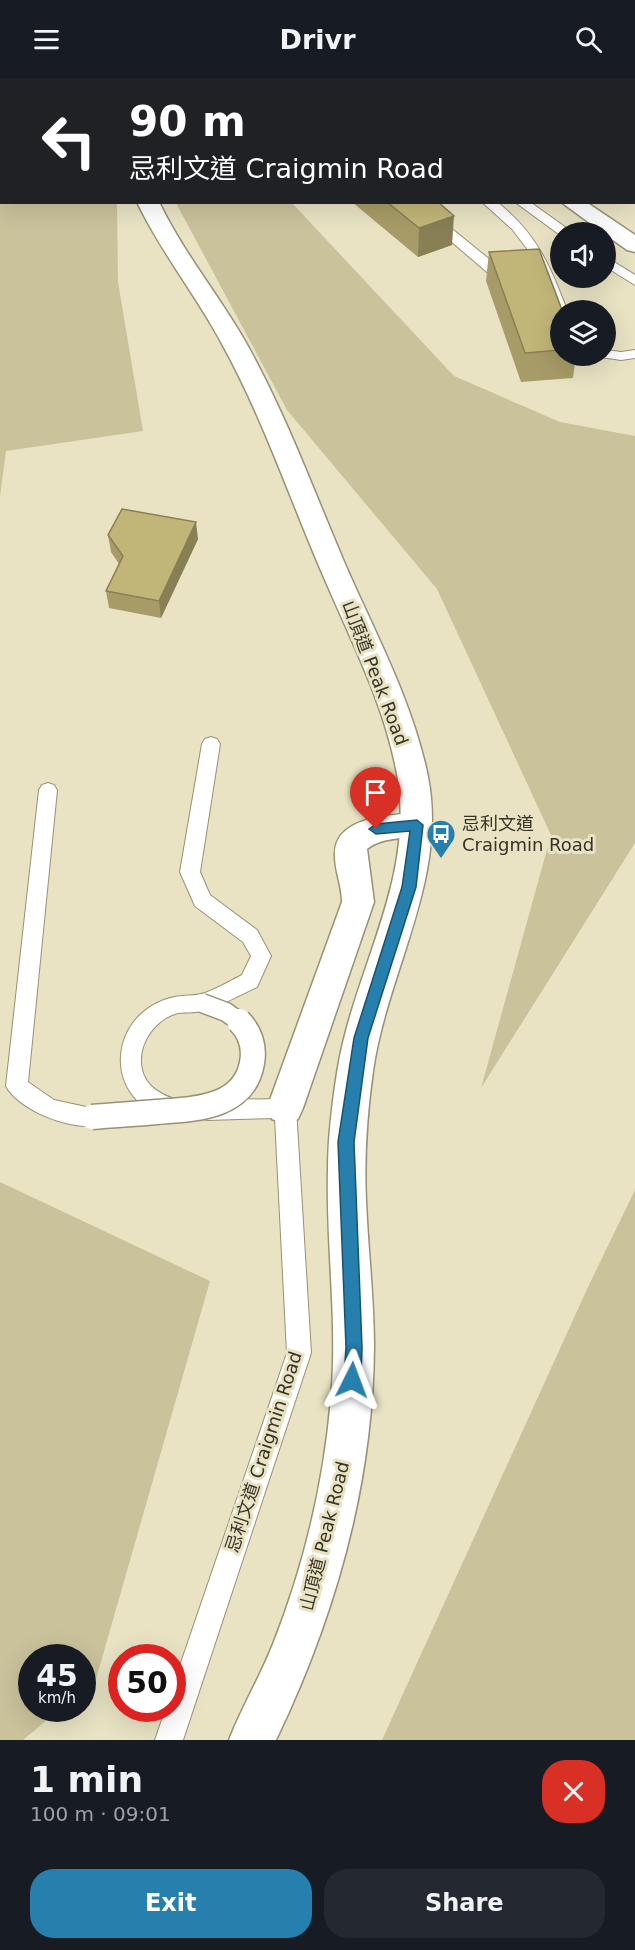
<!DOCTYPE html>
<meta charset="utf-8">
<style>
body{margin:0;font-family:"DejaVu Sans","Noto Sans TC",sans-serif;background:#242831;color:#f1f3f6;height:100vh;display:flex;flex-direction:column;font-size:22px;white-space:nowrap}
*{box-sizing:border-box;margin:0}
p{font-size:20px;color:#9ea1a6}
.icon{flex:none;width:33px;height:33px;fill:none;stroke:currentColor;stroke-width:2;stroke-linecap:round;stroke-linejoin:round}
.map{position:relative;height:1662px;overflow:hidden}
.sheet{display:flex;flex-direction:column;background:#171b24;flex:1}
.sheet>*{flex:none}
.top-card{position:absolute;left:0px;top:0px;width:636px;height:126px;box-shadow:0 6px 24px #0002;background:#202124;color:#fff;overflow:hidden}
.buttons{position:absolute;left:550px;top:144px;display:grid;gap:12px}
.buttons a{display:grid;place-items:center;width:66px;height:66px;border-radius:50%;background:#171b24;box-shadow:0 6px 24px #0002;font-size:30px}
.speed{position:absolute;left:18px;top:1566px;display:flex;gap:12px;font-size:30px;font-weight:700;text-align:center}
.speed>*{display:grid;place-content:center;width:78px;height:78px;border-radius:50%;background:#171b24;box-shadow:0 6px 24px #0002;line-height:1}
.speed small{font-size:15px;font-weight:400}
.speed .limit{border:9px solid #d22;background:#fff;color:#111}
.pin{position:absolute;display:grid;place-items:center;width:51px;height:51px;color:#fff;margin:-62px -26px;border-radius:50% 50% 50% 0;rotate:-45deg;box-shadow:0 0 6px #0007}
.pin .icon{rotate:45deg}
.me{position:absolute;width:66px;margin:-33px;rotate:3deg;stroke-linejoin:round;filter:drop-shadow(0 0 4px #0008)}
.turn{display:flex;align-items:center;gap:21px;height:126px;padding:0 30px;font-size:27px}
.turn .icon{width:78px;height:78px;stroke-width:2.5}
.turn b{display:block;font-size:42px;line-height:51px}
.round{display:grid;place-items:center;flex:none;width:63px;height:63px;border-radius:24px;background:#242831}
.headline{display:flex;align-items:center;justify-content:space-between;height:102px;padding:0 30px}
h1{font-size:36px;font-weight:700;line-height:45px}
.primary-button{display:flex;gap:12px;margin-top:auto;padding:12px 30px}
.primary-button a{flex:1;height:69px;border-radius:24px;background:#267fad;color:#fff;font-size:24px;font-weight:700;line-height:69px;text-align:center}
.primary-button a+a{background:#242831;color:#f1f3f6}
header{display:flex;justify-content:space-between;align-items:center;height:78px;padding:0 30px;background:#171b24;font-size:27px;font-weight:700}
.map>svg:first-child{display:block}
</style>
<header><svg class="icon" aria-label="menu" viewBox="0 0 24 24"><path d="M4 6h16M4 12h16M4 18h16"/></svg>Drivr<svg class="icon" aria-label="search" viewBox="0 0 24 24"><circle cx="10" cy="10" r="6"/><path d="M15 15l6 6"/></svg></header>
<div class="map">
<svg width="635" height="1662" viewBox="0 0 635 1662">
<rect width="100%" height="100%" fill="#e9e3c4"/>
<g fill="#cac29b">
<path d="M0,0L6,1L2,2V124L117,125L118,204L143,353L6,373L0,419Z"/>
<path d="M176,125H292L454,298L560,344L635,358V765L481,1010L551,757L437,511L287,332Z"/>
<path d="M0,1104L210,1203L96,1601L83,1612L82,1580H32V1630L60,1631L23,1662H0Z"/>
<path d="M635,1112V1662H382L588,1209Z"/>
</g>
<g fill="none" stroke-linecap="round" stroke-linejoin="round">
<g stroke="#979175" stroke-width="2">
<g id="lane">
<path d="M14,0H26L27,2H15Z"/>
<path d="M120,0H132L119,2Z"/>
<path d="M336,0H348L349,2H337Z"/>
<path d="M405,124H419L495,186L512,183L519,187L512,191L487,194Z"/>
<path d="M482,124H497C536,155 550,187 567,232H561V238L554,234L528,172L512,151Z"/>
<path d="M515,124H530L572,154H561L560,157Z"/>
<path d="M606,179L635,197V207L606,189Z"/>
<path d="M606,272L621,274L635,272V280L621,282L601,279L600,278H606Z"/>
<path d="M211,659L217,661L220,666L200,794L210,817L257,852L271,878L257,909C240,917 224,926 206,932C197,935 187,934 178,935C157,940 140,963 141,984C142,1010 164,1018 185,1025L188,1032L185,1039C175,1042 168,1039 158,1036C118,1020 109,972 137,940C148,928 165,919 182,918C189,917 197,918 205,915C218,910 230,903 242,897L251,878L243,864L195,828L180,794L202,666L205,661Z"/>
<path d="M48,705L54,707L57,712L28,1004L54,1022L100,1032L103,1039L100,1046C75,1055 18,1032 6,1008L39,712L42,707Z"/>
<path d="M285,1021L293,1023L296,1030L311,1275L183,1662H155L166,1630H172V1611L287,1275L275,1040L207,1042L199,1039L196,1032L199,1025L207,1022Z"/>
</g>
</g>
<g stroke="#979175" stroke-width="3">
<g id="street">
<path d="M387,0H407L408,2H388Z"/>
<rect x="634" y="28" width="1" height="12"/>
<path d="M561,124H586L635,157V174L627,172L606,157V154H602Z"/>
<path d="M417,735L428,738L433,747L428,756C408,762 385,757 367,771L374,824L303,1030L298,1041L285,1046L272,1041L267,1030L342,824C342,808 335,794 335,778C333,739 389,737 417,735Z"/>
</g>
</g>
<g stroke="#979175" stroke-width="3">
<g id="secondary">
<path d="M140,0H160L161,2H141Z"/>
<path d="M137,124H159C183,174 218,216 245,263C285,334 313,411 345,486C375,555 413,624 428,699C448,801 387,894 373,993C367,1036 364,1079 366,1123C368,1172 374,1220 374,1269C373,1406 335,1539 276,1662H229C242,1629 260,1599 273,1566C304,1488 324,1404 331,1320C338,1244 326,1169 328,1092C328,1060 332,1027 337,995C352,896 414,805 398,702C386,627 348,557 319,488C287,413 261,336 221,264C195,216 161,174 137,124Z"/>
</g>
</g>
<use href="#lane" fill="#fff" fill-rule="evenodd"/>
<use href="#street" fill="#fff" fill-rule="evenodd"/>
<use href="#secondary" fill="#fff" fill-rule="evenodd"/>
<g stroke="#979175" stroke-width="21" stroke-linecap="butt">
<path id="lane-bridge-far1" d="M202,925L226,934L240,944"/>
</g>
<g stroke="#979175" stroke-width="27" stroke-linecap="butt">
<path id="lane-bridge" d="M92,1039C114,1037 135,1036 157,1034C193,1031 244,1031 252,985C255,969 250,954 239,943"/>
</g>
<use href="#lane-bridge-far1" stroke="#fff" stroke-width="18"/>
<use href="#lane-bridge" stroke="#fff" stroke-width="24"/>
</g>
<g fill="#a79c67">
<path d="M598,0H635V12L634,2H599Z"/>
<path d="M352,124H438L452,167L418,179Z"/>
<path d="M489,174L561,232V278H576L573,300L521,304L486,203Z"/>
<path d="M108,457L198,461L161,540L109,530L106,513L119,486L111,474Z"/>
</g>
<g fill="#887f54">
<path d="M454,138L452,167L418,179L419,150Z"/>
<path d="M196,444L198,461L161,540L159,523Z"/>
</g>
<g fill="#c2b578" stroke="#887f54" stroke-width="1.5">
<path d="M272,0H324L325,2H273Z"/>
<path d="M387,124H438L454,138L419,150Z"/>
<path d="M539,171L562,232H561V272L525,275L489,174Z"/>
<path d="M122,431L196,444L159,523L106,513L123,478L108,457Z"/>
</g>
<path fill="#267fad" stroke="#195370" stroke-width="1.5" d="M417,742L423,747L416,809L368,960L354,1064L362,1269L361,1302L358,1308L352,1311L346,1308L344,1302L346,1269L338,1064L354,960L402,809L410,753L376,756L369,751L376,746Z"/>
<defs>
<g id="bus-pin" transform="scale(1.5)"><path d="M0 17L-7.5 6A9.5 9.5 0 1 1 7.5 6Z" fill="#267fad" stroke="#e9e3c4"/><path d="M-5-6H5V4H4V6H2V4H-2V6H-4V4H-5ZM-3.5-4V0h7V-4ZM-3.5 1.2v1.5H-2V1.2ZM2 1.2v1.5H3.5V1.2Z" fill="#fff"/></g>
</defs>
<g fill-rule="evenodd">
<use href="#bus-pin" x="441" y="756"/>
</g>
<g text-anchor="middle" stroke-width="6" stroke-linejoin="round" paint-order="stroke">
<g font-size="18" fill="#353327" stroke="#e9e3c4">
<text transform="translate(375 595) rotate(69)" y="6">山頂道 Peak Road</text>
<text transform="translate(264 1374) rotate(-72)" y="6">忌利文道 Craigmin Road</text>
<text transform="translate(325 1458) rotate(-76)" y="6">山頂道 Peak Road</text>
</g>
<g font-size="18" fill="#353327" stroke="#e9e3c4" text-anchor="start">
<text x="462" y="752">忌利文道<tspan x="462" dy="21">Craigmin Road</tspan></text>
</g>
</g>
</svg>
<div class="buttons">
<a><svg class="icon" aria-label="sound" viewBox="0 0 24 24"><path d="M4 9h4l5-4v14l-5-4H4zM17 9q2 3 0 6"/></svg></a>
<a><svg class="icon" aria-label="layers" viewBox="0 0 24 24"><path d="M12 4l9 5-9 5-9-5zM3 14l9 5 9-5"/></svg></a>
</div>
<div class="speed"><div>45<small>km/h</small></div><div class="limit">50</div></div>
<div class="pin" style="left:376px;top:751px;background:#d93025"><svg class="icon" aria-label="arrive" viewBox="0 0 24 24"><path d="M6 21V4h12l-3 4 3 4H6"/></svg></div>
<svg class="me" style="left:352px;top:1302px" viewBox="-20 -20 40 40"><path d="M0-17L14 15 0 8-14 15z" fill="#267fad" stroke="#fff" stroke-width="4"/></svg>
<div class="top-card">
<div class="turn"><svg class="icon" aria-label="left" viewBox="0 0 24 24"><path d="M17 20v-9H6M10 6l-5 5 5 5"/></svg><div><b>90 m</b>忌利文道 Craigmin Road</div></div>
</div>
</div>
<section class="sheet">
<div class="headline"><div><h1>1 min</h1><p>100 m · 09:01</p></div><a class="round" style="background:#d93025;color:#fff"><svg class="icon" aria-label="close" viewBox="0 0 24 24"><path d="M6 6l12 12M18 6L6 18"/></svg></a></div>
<div class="primary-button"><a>Exit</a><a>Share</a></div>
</section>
